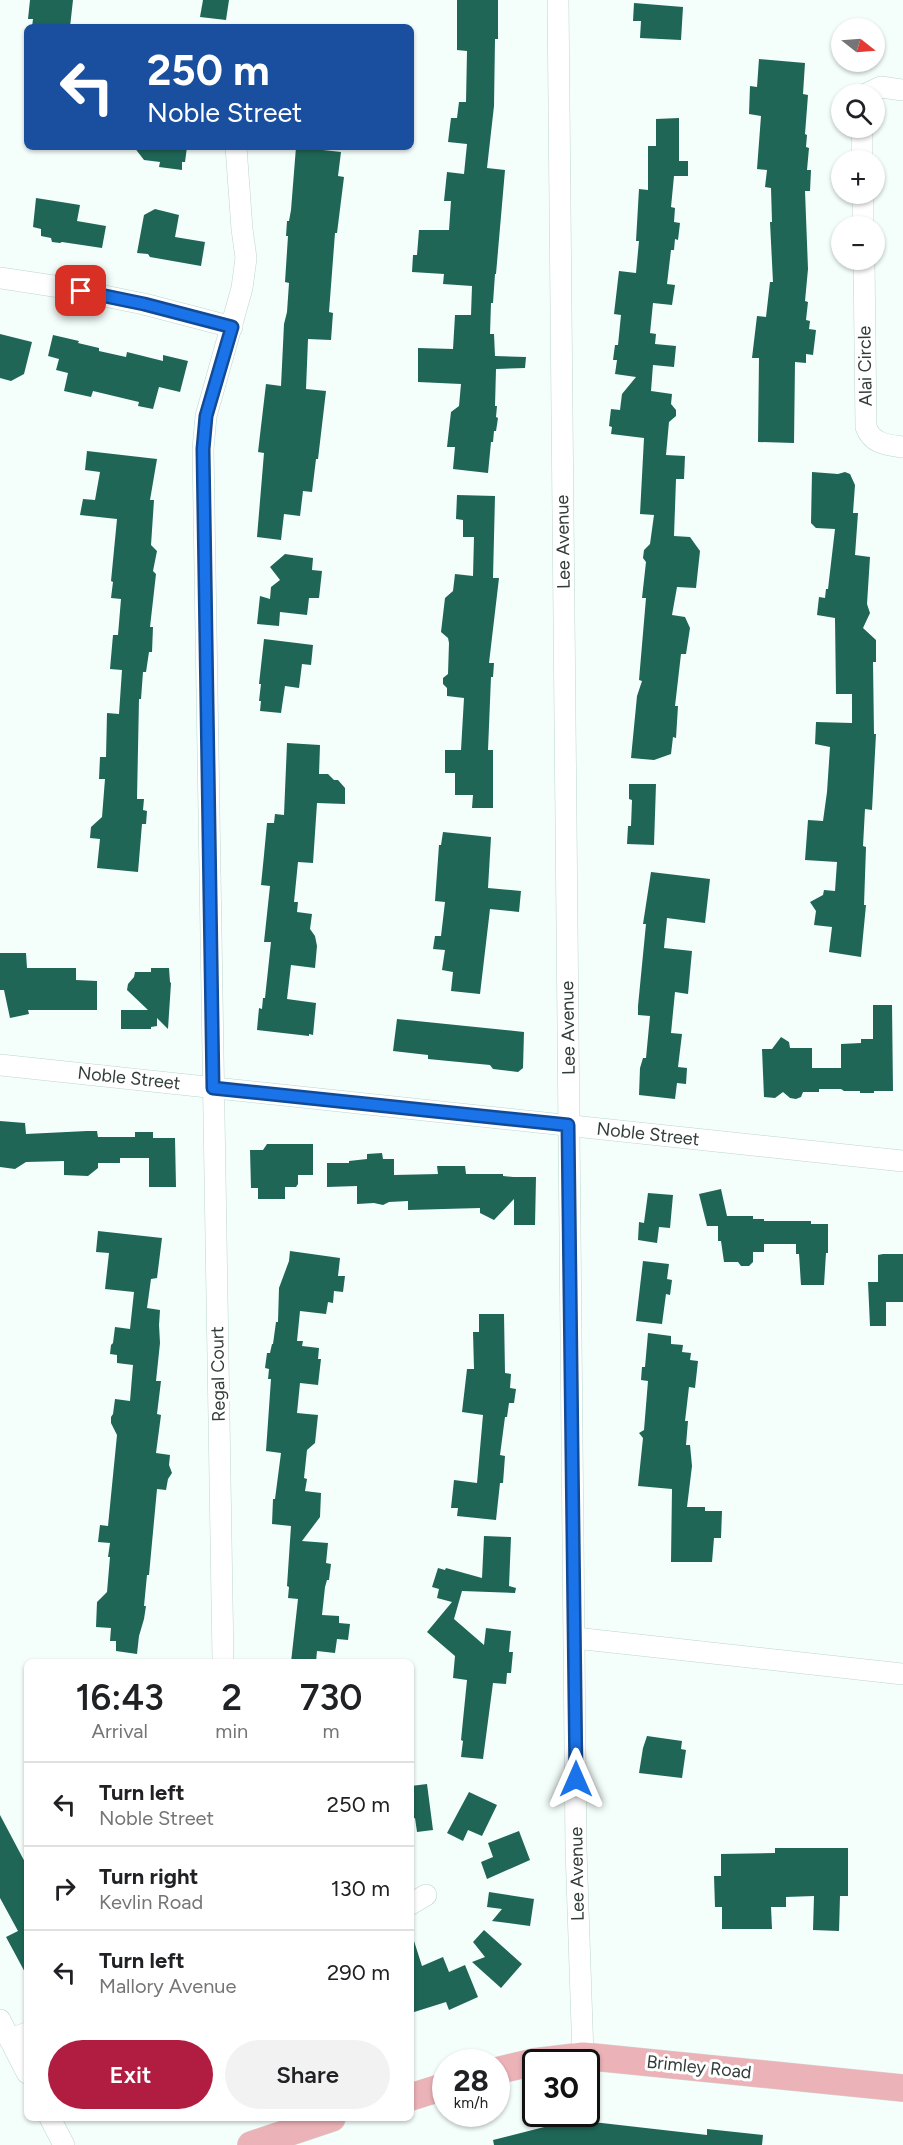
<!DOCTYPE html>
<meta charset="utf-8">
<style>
body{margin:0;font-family:Figtree,sans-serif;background:#f2f2f2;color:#202124;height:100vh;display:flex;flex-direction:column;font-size:22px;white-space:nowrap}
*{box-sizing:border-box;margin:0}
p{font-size:20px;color:#757577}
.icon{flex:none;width:33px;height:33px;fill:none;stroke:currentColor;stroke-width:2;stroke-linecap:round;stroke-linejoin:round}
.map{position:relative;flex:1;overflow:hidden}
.drawer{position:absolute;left:24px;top:1659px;width:390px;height:462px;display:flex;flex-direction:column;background:#fff;border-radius:9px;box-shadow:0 2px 4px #0004}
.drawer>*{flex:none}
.top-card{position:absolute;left:24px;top:24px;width:390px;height:126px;border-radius:9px;box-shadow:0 2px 4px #0004;background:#1a4fa0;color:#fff;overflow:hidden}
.needle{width:39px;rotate:107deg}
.buttons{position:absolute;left:831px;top:18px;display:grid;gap:12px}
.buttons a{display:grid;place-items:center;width:54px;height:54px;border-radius:50%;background:#fff;box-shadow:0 2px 4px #0004;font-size:30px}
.speed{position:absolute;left:432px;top:2049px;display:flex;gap:12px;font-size:30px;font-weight:700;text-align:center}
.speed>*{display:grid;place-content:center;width:78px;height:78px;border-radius:50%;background:#fff;box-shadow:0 2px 4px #0004;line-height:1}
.speed small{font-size:15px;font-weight:400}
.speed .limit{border:3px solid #111;border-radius:9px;background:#fff;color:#111}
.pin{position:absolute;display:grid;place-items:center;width:51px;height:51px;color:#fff;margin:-26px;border-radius:12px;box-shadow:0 3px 9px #0006}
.me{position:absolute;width:66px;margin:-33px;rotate:0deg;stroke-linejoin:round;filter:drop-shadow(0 0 4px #0008)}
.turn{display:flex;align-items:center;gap:21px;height:126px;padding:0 24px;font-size:27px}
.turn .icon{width:78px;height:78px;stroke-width:2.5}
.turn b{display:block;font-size:42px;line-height:51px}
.eta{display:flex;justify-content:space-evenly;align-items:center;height:102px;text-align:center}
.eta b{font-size:36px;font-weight:600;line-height:42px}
.cta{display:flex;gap:12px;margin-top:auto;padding:12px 24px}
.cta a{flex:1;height:69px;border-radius:36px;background:#b01d41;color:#fff;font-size:24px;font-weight:600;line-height:69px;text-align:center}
.cta a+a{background:#f2f2f2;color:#202124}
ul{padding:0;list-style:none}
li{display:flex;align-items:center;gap:18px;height:84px;padding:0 24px;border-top:2px solid #e0e0e0}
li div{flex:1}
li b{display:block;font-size:22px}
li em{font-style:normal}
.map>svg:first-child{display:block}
</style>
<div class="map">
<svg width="903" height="2145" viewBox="0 0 903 2145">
<rect width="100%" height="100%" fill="#f4fefb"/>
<g fill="#1f6656">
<path d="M30,0H73L70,27H32L33,19H28Z"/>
<path d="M203,0H229L226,20L200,17Z"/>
<path d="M457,0H498V39H495L494,106L487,168L505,170L496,274H495L493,303H491L490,334H494L495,356L526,357L525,368L496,369L495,406H497L496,417L498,418L496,431H494L493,442H491L488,473L453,469L455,447H447L451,412L459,406L461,384L418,382V348L453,349L455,315H471L472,286L443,284L444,274L412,272L413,255H417L419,230H449L451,201H444L447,172L464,174L467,144L448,142L451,118H457L459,102H466L467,51L457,50Z"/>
<path d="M634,3L683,7L681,40L640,38L641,21H633Z"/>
<path d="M759,59L805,63L803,94L808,95L805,134L807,135L806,147L809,148L807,170H811L810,191H805L808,269L805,301L808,302L806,320L810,321L809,329L816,330L813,355L806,354V363L795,362L794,443L758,442L759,358H752L757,316L766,317L770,282H773L770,222H772L771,188L765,187L767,170L757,169L761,116L749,114L750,86L757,87Z"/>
<path d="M679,118V161H688V176H674L671,207L675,208L674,222L680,223L678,240L675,239L674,250H671L667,284L675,285L672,305L653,303L650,333L656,334L655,344L676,346L674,367L653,365L651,391L672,394L671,404L676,410V416L669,422L666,455L685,456L684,479H676L674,536L690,537L700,551L696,588L677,587L672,615L685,617L690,628L686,654H681L675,706H678L676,738L673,737L671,754L654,760L631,758L637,696L642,681L639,680L646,598H642L646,562L643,558L644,550L650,544L654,515L640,514L644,438L611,434L612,427L609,426L611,409L620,410L622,394L636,377L615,374L617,360H613L615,345H618L621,315L614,314L619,271L636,273L639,241H636L639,189L648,190V146H656V119Z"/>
<path d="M134,147H187L185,162H182V170L159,167L160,162L144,160Z"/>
<path d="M296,147L341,152L338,176L344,177L337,233H335L329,312L333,313L331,340L308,339L306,389L326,391L318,459H316L312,492L303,491L300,516L284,514L281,540L257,537L264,453L258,452L266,384L281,386L284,324L287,312L289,283L285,282L288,236H286L287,221H289L291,210Z"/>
<path d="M36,198L80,205L77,221L106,226L102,248L62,242L60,243L52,242L51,238L41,236V229L33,227Z"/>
<path d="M155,209L179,215L175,237L205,242L201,266L150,257L148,254L137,253L144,215Z"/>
<path d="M0,334L32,342L24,374L11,381L0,378Z"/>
<path d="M53,335L79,341L78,343L99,348V351L126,357L127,352L163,361V355L188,361L180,392L159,387L153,409L138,406L139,402L93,391L91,397L64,391L68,373L56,370L59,359L48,356Z"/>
<path d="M87,451L157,459L150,500H154L151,545L157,551L153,571L156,574L150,627H153L152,652H149L146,672H143L141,699H139L137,799H144L143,810L147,811L146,824H142L138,872L97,868L100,839L90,838L91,827L102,817L105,779H99L100,757H106L107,713L119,714L122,670L110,669L113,635H118L121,599L111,598L113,582L111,581L117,519L80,515L83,499L95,500L100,472L85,470Z"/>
<path d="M812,472L838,474L845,472L850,474L855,485L853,513H858L855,555L870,557L867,604L870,613L863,628L876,640V662H873L874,734H876L872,810L865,809L863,846L866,847L864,905H866L861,957L829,952L832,927L814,925L816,911L810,902L823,895L824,890L835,891L837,862L805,860L808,820L823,821L827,792L830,747L815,744L816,722L852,723V694H836L835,618L817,615L819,597L825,598L826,589H828L835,529L816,528L811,523Z"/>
<path d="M457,495L495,496L493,578H499L489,663H494L493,677H491L488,750H493V808H472L473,795H455V773H445V750H461L464,698L447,696V688L443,684V678L448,674L449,643L448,638L441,632L445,598L453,591L455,574L473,576L474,537H463V520L456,519Z"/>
<path d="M285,554L313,558L312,570L322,571L319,598H309L307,615L280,612L279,626L257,624L260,596L270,599L271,587L280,580L270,567Z"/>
<path d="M264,639L313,645L311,665L302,664L299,688L285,686L281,713L260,711L261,701H259L261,684H259Z"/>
<path d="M287,743L320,745L319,774H328L334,780H338L345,788V804L317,803L313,863L298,862L294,902H298L297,912L312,914L310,929L315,936L317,946L315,968L291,965L287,999L316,1003L313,1035L309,1034V1036L257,1030L259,1008L262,1009L263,998H265L271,942H264L270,886L261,885L264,855L267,823H274L275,814L284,815Z"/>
<path d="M629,784H656L654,845L627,844L628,826H631L632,800L629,799Z"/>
<path d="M443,832L491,837L488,888L521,891L519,912L490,909L480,994L451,991L453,972L442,970L445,950L433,949L435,936H441L445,902L435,901L439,845H441Z"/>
<path d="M651,872L710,879L705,923L667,918L664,948L692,951L688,994L675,992L671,1033L682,1034L678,1067L687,1068L686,1084L677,1083L675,1099L639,1095L640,1068L643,1058H646L650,1016L638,1015V1006L646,924H643Z"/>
<path d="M0,953H26L27,968H76V980L97,981V1010H28L29,1014L10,1018L4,990H0Z"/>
<path d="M151,968H169L170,982L171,983L168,1029L157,1018V1026L151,1027V1029H121V1010H148L127,990L128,984L134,977L135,972H151Z"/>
<path d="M873,1005H892L893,1091H874V1093H860V1091H844L841,1089H819V1092H803L801,1097L796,1099L790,1098L783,1092L775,1098L764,1097L762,1049H772L781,1037L789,1042L790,1048H812V1068H841V1044L861,1043V1039H873Z"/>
<path d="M397,1019L524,1032L523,1068L518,1072L493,1069L490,1065L428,1059V1055L393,1051Z"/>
<path d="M0,1121L25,1123L26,1134L87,1131H97L98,1137H135V1132H153V1138H175L176,1187H149V1158H120V1163H98V1168L88,1176L64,1175V1161L26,1162L15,1169L0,1167Z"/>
<path d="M267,1144H313V1175H298V1184L296,1187H285V1199H258V1188H251L250,1150H263Z"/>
<path d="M382,1153L383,1159H394V1175L438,1174L437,1166H465L466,1174H503V1176L513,1177H536L535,1225H514V1199L494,1220L480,1213V1208L408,1210V1201L389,1202L383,1205L374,1203L357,1204V1186L327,1187V1163H349V1161L367,1159V1154Z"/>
<path d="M721,1189L727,1216H753V1219H764V1221H811V1224H828V1253H826L824,1285H801L799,1254H796V1244H764V1252H753V1262L749,1266H741L738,1262H724L721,1241H718V1226H707L699,1194Z"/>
<path d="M648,1193L673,1195L670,1228L659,1227L657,1243L638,1240L639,1222L644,1223Z"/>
<path d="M98,1231L162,1238L157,1278L151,1279L147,1308L160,1310L159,1325L160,1343L156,1381H161L157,1414L161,1415L156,1453L170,1455L169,1465L172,1473L168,1479L166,1490L157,1489L149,1575H147L144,1606H146L144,1619L139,1636L137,1654L116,1651V1641H110L111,1628L96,1627L97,1602L107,1592L110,1557H108L110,1543L98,1542L100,1525L108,1526L117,1435L111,1423V1417L113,1414L115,1399L130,1401L133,1365L117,1363V1355L110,1354L111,1345L113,1343L115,1327L130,1329L134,1292L105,1289L109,1253L96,1252Z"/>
<path d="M290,1251L340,1258L338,1276H345L343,1292L334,1291L333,1303L328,1302L326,1314L300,1311L297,1341H303L302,1346L319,1348L318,1359H321L318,1385L300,1383L297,1413L318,1415L315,1443L307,1450L304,1478L307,1479L305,1491L321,1493L320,1517L302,1541L328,1543L326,1563L331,1564L329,1580H327L325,1587L322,1615L339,1616V1623L350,1624L348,1640L337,1639L335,1653L317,1651L316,1662H291L298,1599L288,1598L289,1587L287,1586L291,1526L272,1524L273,1499H275L281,1453L266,1451L271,1379H268L269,1369L265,1368L267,1353H270L272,1344H273L276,1322H278L279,1288L289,1261Z"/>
<path d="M883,1254H903V1302H886V1326H870L868,1282H878V1255Z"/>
<path d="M643,1261L669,1264L667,1279L672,1280L670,1295L666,1294L662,1324L636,1321Z"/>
<path d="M479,1314H504L505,1373L511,1374L510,1388L516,1389L514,1403H509L507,1417H505L500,1455L505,1456L503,1483H500L496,1520L457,1516L458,1508H451L454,1480L477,1483L483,1415L462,1412L467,1369H474L473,1332H479Z"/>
<path d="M648,1333L671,1336V1344L683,1345L682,1352L691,1353L690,1360L698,1361L695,1388L689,1387L685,1421H688L686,1445H690L692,1466L687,1507H705V1511H722L721,1538H714L712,1562H671L672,1489L638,1486L643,1438L639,1433L644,1430L648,1381L641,1380L642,1367H645Z"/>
<path d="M484,1536L511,1537L509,1586L516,1588L515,1593L462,1591L454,1619L484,1645L486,1628L511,1631L509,1652H513L511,1673H507L506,1684L493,1683L483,1759L461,1757L463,1741L461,1740L467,1680L453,1678L455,1656L427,1632L452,1602L437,1598L439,1589L432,1587L438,1568L445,1570L446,1568L482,1578Z"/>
<path d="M647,1736L682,1741L681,1749L686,1750L682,1778L639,1773L643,1748Z"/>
<path d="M427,1784L433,1830L417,1832L415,1818L411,1819V1786Z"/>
<path d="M469,1792L497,1805L482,1836L468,1830L463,1841L447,1833Z"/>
<path d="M0,1815L27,1866V1976L6,1937L18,1931L0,1898Z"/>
<path d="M519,1831L530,1860L487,1879L481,1862L493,1857L488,1843Z"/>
<path d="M775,1848H848V1896H840L839,1931L813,1930L814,1896L786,1897V1907H771L772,1929H722V1907H715L714,1876H721V1854L775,1853Z"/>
<path d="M489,1892L534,1899L530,1926L492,1921L502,1909L487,1907Z"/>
<path d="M484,1930L522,1964L501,1988L472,1962L485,1957L473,1942Z"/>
<path d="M414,1941L422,1966L443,1957L449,1972L465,1965L478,1997L449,2010L446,2002L411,2013V1942Z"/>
<path d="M575,2122L593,2124V2122L707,2135V2129L763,2135L762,2145H494L493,2140L556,2124V2126Z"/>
</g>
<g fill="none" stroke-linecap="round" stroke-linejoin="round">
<g stroke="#bdd6ce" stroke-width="22">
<g id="minor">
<path d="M558,0L576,1849L583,2056"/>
<path d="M866,94L881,87L903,90"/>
<path d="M862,128V160"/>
<path d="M863,194V226"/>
<path d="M864,260L866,427C872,444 887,445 903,447"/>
<path d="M0,278L60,287L144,304L232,327"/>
<path d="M0,1065L903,1161"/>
<path d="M575,1638L903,1674"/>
<path d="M223,1660L203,449L206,416L242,288L246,258L242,229L236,147"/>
<path d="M411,1904L426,1895"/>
<path d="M0,2020L27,2073"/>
<path d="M10,2039L27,2033"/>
<path d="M50,2118L64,2145"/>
</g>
</g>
<g stroke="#d6d8d7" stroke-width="28">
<g id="major">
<path d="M496,2071L534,2062L583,2056L903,2088"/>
<path d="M411,2097L446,2086"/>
<path d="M251,2145L332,2118"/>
</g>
</g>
<use href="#minor" stroke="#fff" stroke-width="21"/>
<use href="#major" stroke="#ebb2b7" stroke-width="27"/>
</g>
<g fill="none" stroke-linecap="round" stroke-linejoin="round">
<g stroke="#114b97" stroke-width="15">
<path id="route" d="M81,291L144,304L232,327L206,416L203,449L213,1088L568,1125L576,1779"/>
</g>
<use href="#route" stroke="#1a73e8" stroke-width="10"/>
</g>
<g text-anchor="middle" stroke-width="6" stroke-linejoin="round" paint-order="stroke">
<g font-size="18" fill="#323c38" stroke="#fff">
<text transform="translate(865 366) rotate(-91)" y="6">Alai Circle</text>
<text transform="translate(563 542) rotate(-91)" y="6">Lee Avenue</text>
<text transform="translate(568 1028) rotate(-91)" y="6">Lee Avenue</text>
<text transform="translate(129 1078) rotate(6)" y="6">Noble Street</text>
<text transform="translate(648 1134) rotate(6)" y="6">Noble Street</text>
<text transform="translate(218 1374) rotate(-91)" y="6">Regal Court</text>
<text transform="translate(577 1874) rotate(-91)" y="6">Lee Avenue</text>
<text transform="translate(699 2067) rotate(6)" y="6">Brimley Road</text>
</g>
</g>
</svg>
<div class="buttons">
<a><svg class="needle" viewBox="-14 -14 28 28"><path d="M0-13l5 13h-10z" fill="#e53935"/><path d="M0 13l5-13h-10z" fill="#757577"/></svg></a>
<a><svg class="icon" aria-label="search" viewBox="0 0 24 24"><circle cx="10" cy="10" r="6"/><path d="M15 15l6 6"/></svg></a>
<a>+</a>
<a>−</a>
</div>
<div class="speed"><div>28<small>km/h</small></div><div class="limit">30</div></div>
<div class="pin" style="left:81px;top:291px;background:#d93025"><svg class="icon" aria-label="arrive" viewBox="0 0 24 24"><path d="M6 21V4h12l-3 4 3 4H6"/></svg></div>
<svg class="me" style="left:576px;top:1779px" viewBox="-20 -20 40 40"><path d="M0-17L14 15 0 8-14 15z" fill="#1a73e8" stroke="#fff" stroke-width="4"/></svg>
<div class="top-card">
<div class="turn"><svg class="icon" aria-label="left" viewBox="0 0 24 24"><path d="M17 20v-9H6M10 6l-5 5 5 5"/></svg><div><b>250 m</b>Noble Street</div></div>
</div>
<section class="drawer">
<div class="eta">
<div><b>16:43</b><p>Arrival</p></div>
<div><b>2</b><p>min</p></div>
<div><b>730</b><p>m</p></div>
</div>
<ul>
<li><svg class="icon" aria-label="left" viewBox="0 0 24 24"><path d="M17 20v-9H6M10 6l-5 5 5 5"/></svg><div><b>Turn left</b><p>Noble Street</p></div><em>250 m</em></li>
<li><svg class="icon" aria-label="right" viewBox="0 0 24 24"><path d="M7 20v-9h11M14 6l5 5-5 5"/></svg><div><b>Turn right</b><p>Kevlin Road</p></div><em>130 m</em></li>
<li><svg class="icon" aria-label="left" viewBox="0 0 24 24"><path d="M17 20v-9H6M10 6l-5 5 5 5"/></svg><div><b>Turn left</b><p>Mallory Avenue</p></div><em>290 m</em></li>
</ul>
<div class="cta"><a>Exit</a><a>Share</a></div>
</section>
</div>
